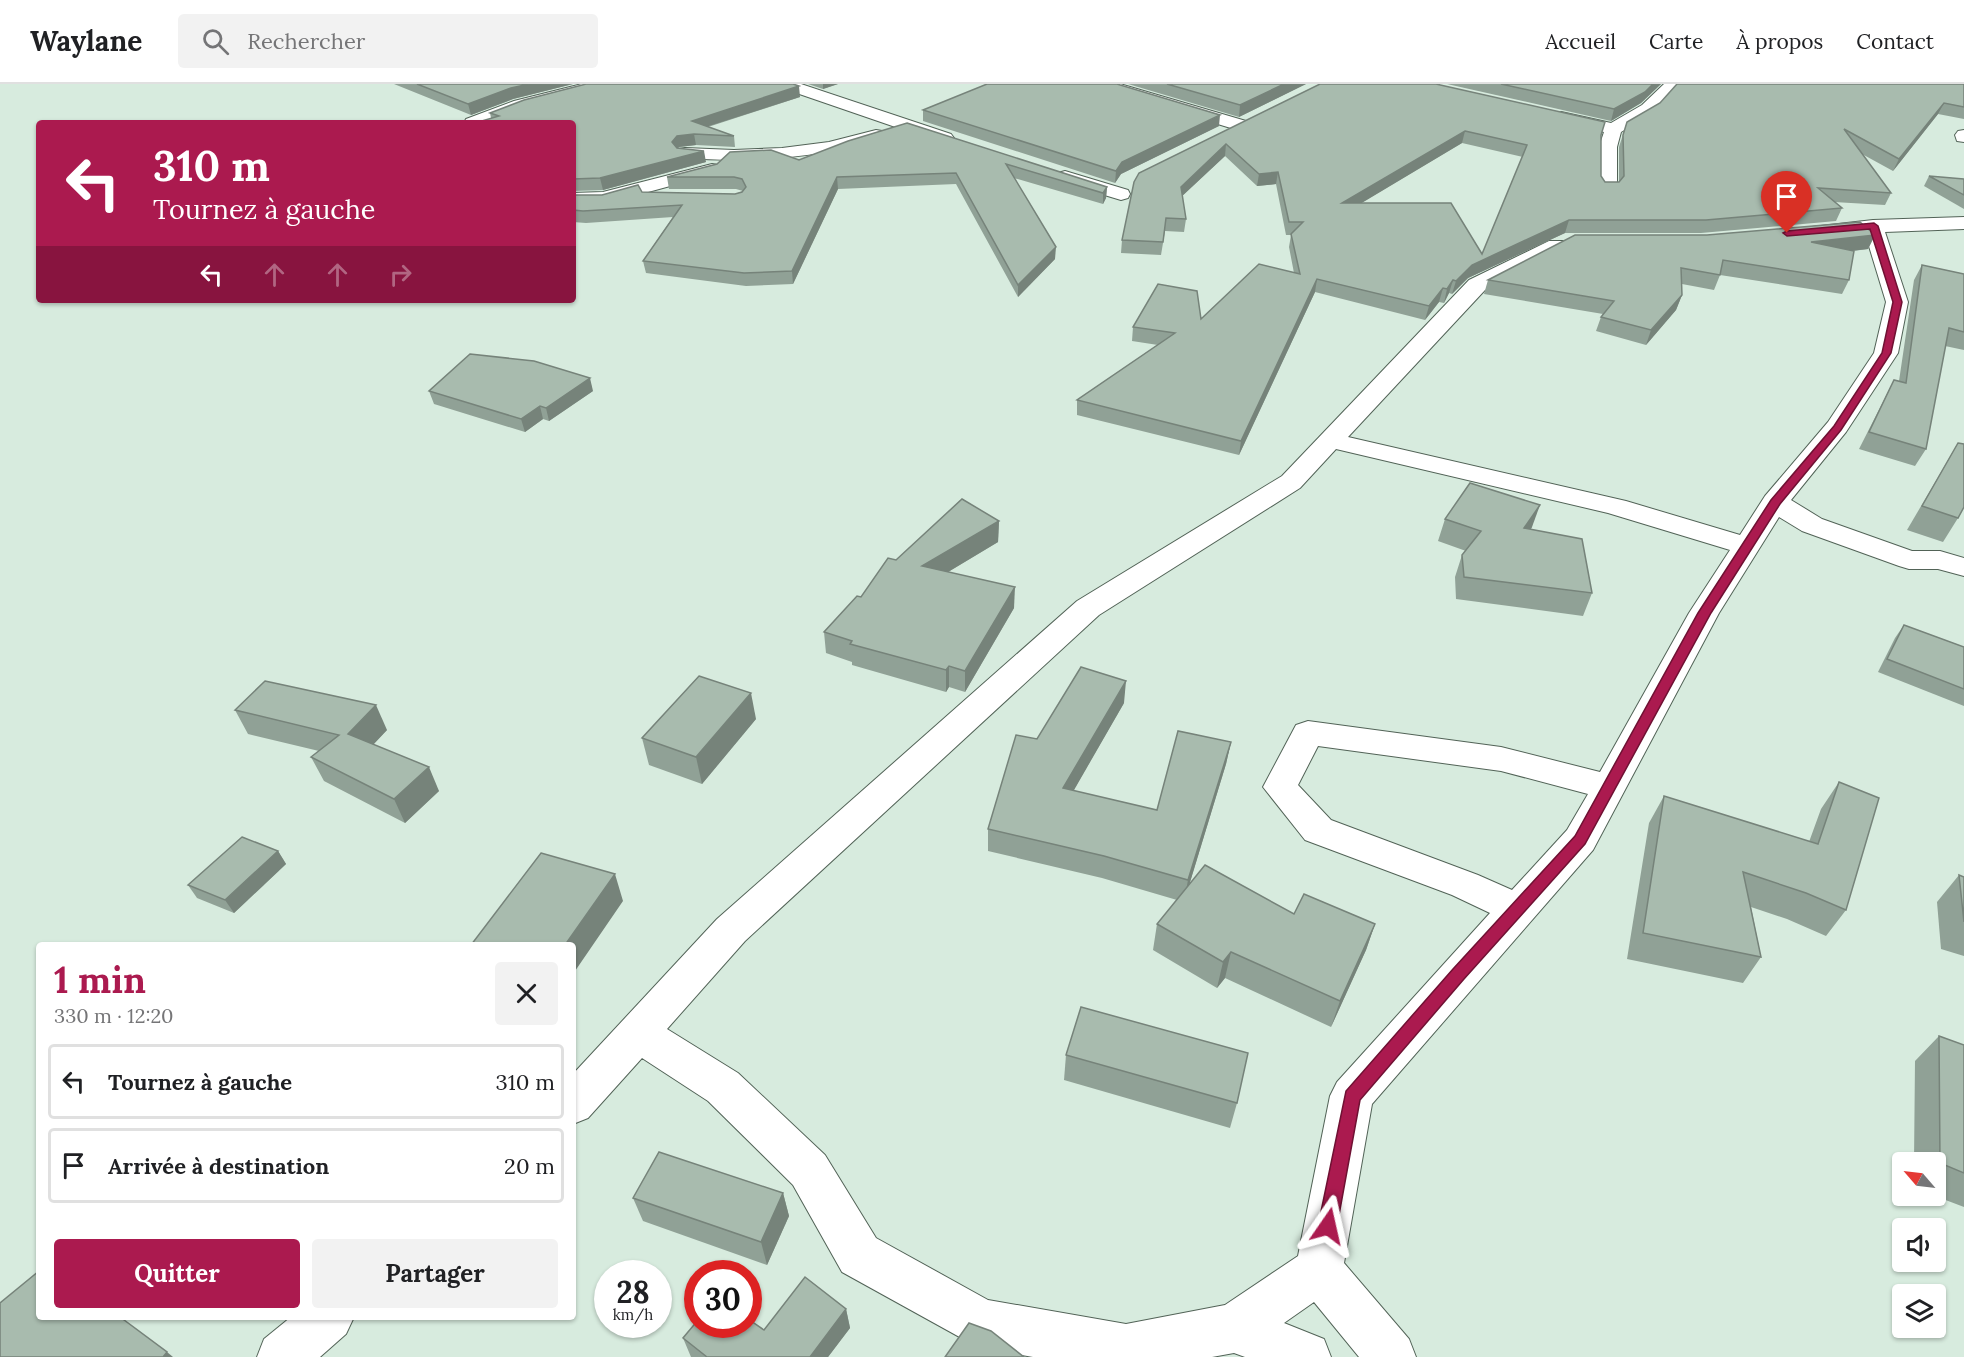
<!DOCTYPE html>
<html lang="fr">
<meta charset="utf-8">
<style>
body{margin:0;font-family:Lora,serif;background:#f2f2f2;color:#202124;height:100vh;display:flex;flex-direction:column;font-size:22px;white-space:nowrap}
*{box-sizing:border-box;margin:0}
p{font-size:20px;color:#757577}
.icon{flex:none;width:33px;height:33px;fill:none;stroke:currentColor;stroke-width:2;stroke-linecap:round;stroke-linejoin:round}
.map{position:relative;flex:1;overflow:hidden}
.panel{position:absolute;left:36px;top:858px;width:540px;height:378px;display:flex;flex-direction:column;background:#fff;border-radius:6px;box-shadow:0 2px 4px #0004}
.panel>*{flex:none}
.banner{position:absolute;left:36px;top:36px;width:540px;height:183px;border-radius:6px;box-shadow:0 2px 4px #0004;background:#ab1a4f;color:#fff;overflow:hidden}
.needle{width:39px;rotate:298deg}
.controls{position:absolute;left:1892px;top:1068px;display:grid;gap:12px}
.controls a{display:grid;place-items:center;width:54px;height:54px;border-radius:6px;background:#fff;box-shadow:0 2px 4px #0004;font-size:30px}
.speed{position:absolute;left:594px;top:1176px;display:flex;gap:12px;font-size:30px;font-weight:700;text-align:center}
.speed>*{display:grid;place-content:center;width:78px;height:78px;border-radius:50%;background:#fff;box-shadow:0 2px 4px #0004;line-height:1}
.speed small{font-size:15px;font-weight:400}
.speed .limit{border:9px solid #d22;background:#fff;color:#111}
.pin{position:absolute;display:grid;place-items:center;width:51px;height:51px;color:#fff;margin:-62px -26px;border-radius:50% 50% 50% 0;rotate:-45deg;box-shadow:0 0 6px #0007}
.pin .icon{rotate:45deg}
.me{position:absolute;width:66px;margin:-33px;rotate:11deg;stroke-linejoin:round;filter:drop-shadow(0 0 4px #0008)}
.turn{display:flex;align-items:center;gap:21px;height:126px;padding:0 18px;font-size:27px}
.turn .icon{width:78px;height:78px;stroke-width:2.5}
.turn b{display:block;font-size:42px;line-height:51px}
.lanes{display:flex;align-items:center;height:57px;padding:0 18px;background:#0003;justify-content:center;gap:30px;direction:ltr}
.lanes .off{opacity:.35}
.round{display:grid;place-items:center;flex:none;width:63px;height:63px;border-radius:6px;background:#f2f2f2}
.overview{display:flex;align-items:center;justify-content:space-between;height:102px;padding:0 18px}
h1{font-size:36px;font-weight:700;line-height:45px;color:#ab1a4f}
.cta{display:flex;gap:12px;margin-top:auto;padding:12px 18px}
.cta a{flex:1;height:69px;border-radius:6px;background:#ab1a4f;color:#fff;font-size:24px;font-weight:700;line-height:69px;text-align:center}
.cta a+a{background:#f2f2f2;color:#202124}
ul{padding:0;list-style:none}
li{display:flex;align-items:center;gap:18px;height:75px;margin:0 12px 9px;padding:0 6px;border:3px solid #e0e0e0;border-radius:6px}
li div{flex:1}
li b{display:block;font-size:22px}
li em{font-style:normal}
header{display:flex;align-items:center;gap:36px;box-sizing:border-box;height:84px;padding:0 30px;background:#fff;border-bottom:2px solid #e0e0e0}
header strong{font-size:28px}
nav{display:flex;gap:33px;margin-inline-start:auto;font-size:21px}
.search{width:420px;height:54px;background:#f2f2f2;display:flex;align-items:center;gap:15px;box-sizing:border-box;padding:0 21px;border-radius:6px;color:#757577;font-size:22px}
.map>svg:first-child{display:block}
</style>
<header>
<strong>Waylane</strong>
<div class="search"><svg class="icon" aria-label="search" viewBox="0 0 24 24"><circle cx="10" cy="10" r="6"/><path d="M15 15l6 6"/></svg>Rechercher</div>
<nav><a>Accueil</a><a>Carte</a><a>À propos</a><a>Contact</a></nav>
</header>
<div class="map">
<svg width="1964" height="1273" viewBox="0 0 1964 1273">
<rect width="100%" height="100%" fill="#d7ebde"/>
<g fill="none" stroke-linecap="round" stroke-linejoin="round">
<g stroke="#526357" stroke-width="2">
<g id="street">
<path d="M582,0H610L608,3L526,24L487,39H464L466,35L514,17Z"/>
<path d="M777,0H801L951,50L954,54L951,58H939L779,3Z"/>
<path d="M1095,0H1120L1246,37L1249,41L1246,45H1234L1097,3Z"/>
<path d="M1664,0H1681L1654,29L1621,48L1617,63V104L1615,108H1601L1599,104V63L1604,48L1555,37L1553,33L1561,28L1611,39L1642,21Z"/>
<path d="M876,46L882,47L885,51L882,55C817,74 753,79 685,74L679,73L676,69L679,65L685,64L734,66L782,64L829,58Z"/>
<path d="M1964,46V58L1957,57L1955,51L1958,47Z"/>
<path d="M712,80L718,81L721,85L718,89L604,120L573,121V109L603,108Z"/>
<path d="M1065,87L1128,106L1130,110L1128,114L1121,116L1058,97L1056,93L1058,89Z"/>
<path d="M1964,133V145L1885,148L1908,218L1898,269L1846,348L1791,416L1822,435L1912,467H1940L1964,474V492L1938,485H1909L1899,482L1802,447L1779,433L1719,529L1593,766L1372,1020L1344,1179L1409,1255L1416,1273H1359L1314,1218L1284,1239L1324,1255L1331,1273H1245L1234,1269L1212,1273H1033L982,1264L965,1256L842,1188L793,1101L708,1017L642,974L588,1034L573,1040V990L717,835L1077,517L1282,392L1469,196L1549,157H1563L1566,161L1563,165L1485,206L1348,353L1626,417L1740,451L1765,412L1828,338L1874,269L1886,218L1865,149L1819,153L1812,151L1809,147L1812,143L1873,136ZM1336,365L1608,429L1730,466L1689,529L1600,688L1501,663L1308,637L1296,641L1263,703L1305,756L1452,811L1490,829L1337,998L1330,1012L1298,1172L1225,1221L1126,1240L988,1216L876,1154L825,1071L738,989L667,945L745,857L1099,531L1300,404ZM1318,662L1501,687L1588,710L1567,746L1512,806L1478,791L1331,736L1298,701Z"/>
<path d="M291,1233H354L346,1250L320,1273H257L264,1255Z"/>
</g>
</g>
<use href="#street" fill="#fff" fill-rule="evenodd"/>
</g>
<g fill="#90a196" fill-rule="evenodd">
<path d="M394,0H573L513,15L471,31Z"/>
<path d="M808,0H838L823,5Z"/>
<path d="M1128,0H1306L1239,33Z"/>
<path d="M1320,0L1601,51V92L1605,98H1619V63L1627,38L1964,0V35L1938,30L1893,87L1862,70L1891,109L1885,121L1834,118L1842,124L1836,137L1701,149H1565L1468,194L1452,210L1449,209L1444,219L1439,218L1425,236L1315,208L1239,371L1077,331V316L1158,261L1132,257L1133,243L1201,235L1294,189L1289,163L1291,151H1286L1276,100L1257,102L1225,72L1182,112L1186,135L1184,148L1165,147L1161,171L1121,169L1122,156L1134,98ZM1462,59L1523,73L1482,170L1361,119Z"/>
<path d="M1447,0H1661L1641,19L1611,37Z"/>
<path d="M800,13L708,43L734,52L735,63L696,61L679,63L678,64L706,78L603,106L573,107V39L491,34L490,29Z"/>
<path d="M923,26L1219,42L1121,90L1115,99L923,37Z"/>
<path d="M907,39L1107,103L1106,114L1103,120L1014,94L1055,175L1018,213L956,100L838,105L793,200L746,202L646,189L643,177L673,133L586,139L573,138V111H602L642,108L735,110L743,107L736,105H669L667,93L799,76Z"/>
<path d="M1929,92L1964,95V125L1924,102Z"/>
<path d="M1875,151L1868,165L1853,167L1849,196L1842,210L1720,191L1714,206L1682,200V211L1676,226L1646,261L1596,247L1601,233L1603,230L1484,210L1488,196Z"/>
<path d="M1922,181L1964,190V266L1945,262L1926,365L1915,382L1859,365L1894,296L1899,297L1914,196Z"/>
<path d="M429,307H593L549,337L543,335L525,348L434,320Z"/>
<path d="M1958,359V434L1943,458L1907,446Z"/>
<path d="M1445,435L1532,443L1531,445L1592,509L1583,532L1456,515L1455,493L1462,471L1466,467L1438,457Z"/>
<path d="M999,437L998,458L948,488L1014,524L965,608L949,603L946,608L852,581V578L826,569L824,548L861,513L896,476Z"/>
<path d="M1904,541L1964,563V622L1878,588L1895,554Z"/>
<path d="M1124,619L1073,707L1157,726L1231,658L1226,680L1189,801L1294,830L1375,840L1366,866L1331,943L1225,894L1217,904L1153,866L1157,840L1177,816L1102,794L988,767V745L1037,655Z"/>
<path d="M235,626L387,646L373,660L439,707L405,739L324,697L311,673L319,667L248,650Z"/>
<path d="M756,635L702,700L649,681L642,654Z"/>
<path d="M1839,698L1846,826L1826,852L1787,835L1751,823L1761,873L1743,899L1627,875L1649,739L1664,712L1809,758L1821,725Z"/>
<path d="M278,767L286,780L234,829L197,814L188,801Z"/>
<path d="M1959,791L1964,793V872L1941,865L1937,818Z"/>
<path d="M1939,952L1964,961V1123L1935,1112V1078H1914L1915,977Z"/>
<path d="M1066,971L1237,1019L1230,1044L1064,996Z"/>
<path d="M783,1109L789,1132L767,1181L643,1137L633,1114Z"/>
<path d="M846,1225L850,1244L828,1273H691L683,1254L764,1246Z"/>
</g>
<g fill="#76837a">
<path d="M529,0H573L513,15L471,31L468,20L511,4Z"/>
<path d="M823,0H838L823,5Z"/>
<path d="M1284,0H1306L1239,33L1240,21Z"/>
<path d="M1653,0H1661L1641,19L1611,37L1614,25Z"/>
<path d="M799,2L800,13L693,47L692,37Z"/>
<path d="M1944,19L1938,30L1893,87L1899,75Z"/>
<path d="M1220,31L1219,42L1121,90L1115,99L1116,87L1122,78Z"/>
<path d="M1465,47L1462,59L1340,132L1342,119Z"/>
<path d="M694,50L696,61L679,63L674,69L672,58L677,52Z"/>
<path d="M1226,60L1225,72L1179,115L1181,103Z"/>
<path d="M704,67L706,78L603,106L600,94Z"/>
<path d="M1278,88L1276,100L1257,102L1259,90Z"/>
<path d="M837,93L838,105L793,200L792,187Z"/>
<path d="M1107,103L1106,114L1103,120V109Z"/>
<path d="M1569,136L1565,149L1468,194L1452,210L1456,197L1472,181Z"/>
<path d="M1875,151L1868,165L1805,172L1811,158Z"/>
<path d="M1056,163L1055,175L1018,213V201Z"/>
<path d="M1317,195L1315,208L1239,371L1241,357Z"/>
<path d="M1453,196L1449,209L1444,219L1447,205Z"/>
<path d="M1443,204L1439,218L1425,236L1429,222Z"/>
<path d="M1682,211L1676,226L1646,261L1651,246Z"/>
<path d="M590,294L593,307L549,337L546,324Z"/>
<path d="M540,322L543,335L525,348L521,335Z"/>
<path d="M1540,421L1532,443L1516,466L1524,444Z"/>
<path d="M999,437L998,458L923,503L922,482Z"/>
<path d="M1015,503L1014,524L965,608V587Z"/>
<path d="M949,582V603L946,608V586Z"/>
<path d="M1126,597L1124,619L1062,727L1063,704Z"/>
<path d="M751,609L756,635L702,700L696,673Z"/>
<path d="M376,621L387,646L360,675L348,650Z"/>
<path d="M1231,658L1226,680L1184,818L1188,796Z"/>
<path d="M429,683L439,707L405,739L394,715Z"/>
<path d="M278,767L286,780L234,829L225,816Z"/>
<path d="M615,790L623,817L573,890V861H565Z"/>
<path d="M1375,840L1366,866L1331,943L1340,917Z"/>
<path d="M1231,868L1225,894L1217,904L1223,878Z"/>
<path d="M783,1109L789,1132L767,1181L761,1158Z"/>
<path d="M846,1225L850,1244L828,1273H810Z"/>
<path d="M167,1268L173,1273H163Z"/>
</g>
<g fill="#a8bbae" stroke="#76837a" stroke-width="1.5" fill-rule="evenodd">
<path d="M417,0H529L511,4L468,20Z"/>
<path d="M586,0H793L799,2L692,37L734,52L694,50L677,52L672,58L677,64L704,67L600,94L573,95V39H475L499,32L490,29L524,16Z"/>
<path d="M987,0H1117L1220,31L1122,78L1116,87L923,26Z"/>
<path d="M1167,0H1284L1240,21Z"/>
<path d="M1320,0H1436L1605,38L1601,51V92L1605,98H1619L1624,92L1623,51L1627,38L1660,19L1677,0H1964V23L1944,19L1899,75L1844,45L1891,109L1818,104L1842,124L1706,136H1569L1472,181L1456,197L1453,196L1447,205L1443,204L1429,222L1317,195L1241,357L1077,316L1175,249L1133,243L1158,200L1197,207L1201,235L1259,180L1300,190L1291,150L1303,138H1289L1278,88L1259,90L1226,60L1181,103L1186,135L1166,134L1163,158L1122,156L1134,98L1139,89ZM1465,47L1527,61L1482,170L1451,119H1342Z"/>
<path d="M1501,0H1653L1645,8L1614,25Z"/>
<path d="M907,39L1107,103L1103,109L1006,80L1056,163L1018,201L956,89L837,93L792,187L744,189L643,177L682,121L583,127L573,126V111H602L638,101L642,108L735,110L742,108L746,103L742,95L734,93H667L717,80L730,68L771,66L799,76L848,57Z"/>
<path d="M1929,92L1964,95V111Z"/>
<path d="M1860,138L1875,151L1811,158L1854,167L1849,196L1723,176L1720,191L1681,184L1682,211L1651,246L1601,233L1614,217L1488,196L1575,151H1707Z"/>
<path d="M1922,181L1964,190V248L1949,244L1926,365L1869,348L1894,296L1906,299Z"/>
<path d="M470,270L534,277L590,294L546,324L540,322L521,335L429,307Z"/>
<path d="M1958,359L1964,360V423L1958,434L1922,422Z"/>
<path d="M1470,399L1540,421L1524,444L1582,455L1592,509L1464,493L1462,471L1481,447L1445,435Z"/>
<path d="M962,415L999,437L922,482L1015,503L965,587L949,582L946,586L850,560L852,557L824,548L857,512L861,513L888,474L896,476Z"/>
<path d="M1904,541L1964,563V605L1887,575Z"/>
<path d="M1081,583L1126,597L1063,704L1157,726L1178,647L1231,658L1188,796L1104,772L988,745L1016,651L1037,655Z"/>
<path d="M699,592L751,609L696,673L642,654Z"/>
<path d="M265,597L376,621L348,650L429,683L394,715L311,673L339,651L235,626Z"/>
<path d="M1839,698L1879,714L1846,826L1806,809L1743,788L1761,873L1643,849L1664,712L1818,760Z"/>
<path d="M242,753L278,767L225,816L188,801Z"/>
<path d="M541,769L615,790L565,861H471Z"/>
<path d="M1205,781L1294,830L1304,810L1375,840L1340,917L1231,868L1223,878L1157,840Z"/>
<path d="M1959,791L1964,793V838Z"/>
<path d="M1081,923L1248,969L1237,1019L1066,971Z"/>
<path d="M1939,952L1964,961V1089L1940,1079Z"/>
<path d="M659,1068L783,1109L761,1158L633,1114Z"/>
<path d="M39,1187V1233H120L167,1268L163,1273H0V1219Z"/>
<path d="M805,1193L846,1225L810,1273H707L683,1254L698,1236V1240H748V1235L764,1246Z"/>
<path d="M969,1239L991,1247L1024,1273H945Z"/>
</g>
<path fill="#ab1a4f" stroke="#6f1133" stroke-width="1.5" d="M1874,139L1878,142L1902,218L1891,269L1841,346L1780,420L1711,529L1585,760L1464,895L1360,1016L1337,1142L1334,1149L1328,1152L1321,1149L1318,1142L1346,1007L1453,885L1575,752L1698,529L1771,416L1834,342L1882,269L1893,218L1870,145L1787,152L1783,149L1787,147Z"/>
</svg>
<div class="controls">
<a><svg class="needle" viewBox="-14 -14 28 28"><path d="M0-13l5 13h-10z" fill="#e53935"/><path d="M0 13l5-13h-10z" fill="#757577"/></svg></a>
<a><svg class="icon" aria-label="sound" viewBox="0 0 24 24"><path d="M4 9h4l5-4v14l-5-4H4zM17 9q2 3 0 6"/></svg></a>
<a><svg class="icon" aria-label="layers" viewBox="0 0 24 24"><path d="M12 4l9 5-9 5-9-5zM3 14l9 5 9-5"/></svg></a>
</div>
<div class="speed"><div>28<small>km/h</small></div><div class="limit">30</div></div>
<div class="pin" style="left:1787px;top:149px;background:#d93025"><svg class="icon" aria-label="arrive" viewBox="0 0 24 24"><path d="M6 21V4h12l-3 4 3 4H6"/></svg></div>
<svg class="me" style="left:1328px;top:1142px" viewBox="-20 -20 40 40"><path d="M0-17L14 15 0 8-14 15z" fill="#ab1a4f" stroke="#fff" stroke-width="4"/></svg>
<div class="banner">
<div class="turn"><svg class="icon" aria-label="left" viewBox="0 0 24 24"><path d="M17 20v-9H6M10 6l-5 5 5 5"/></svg><div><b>310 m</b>Tournez à gauche</div></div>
<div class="lanes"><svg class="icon" aria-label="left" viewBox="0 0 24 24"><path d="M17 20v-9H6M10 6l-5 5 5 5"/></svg><svg class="icon off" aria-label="ahead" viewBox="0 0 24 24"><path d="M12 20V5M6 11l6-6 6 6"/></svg><svg class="icon off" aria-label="ahead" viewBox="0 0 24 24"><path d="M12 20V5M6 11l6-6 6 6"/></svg><svg class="icon off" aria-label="right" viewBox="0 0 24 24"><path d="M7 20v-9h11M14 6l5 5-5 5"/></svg></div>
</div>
<section class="panel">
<div class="overview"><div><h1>1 min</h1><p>330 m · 12:20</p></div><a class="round"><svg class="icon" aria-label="close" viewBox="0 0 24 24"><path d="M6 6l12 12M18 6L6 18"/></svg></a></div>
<ul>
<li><svg class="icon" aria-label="left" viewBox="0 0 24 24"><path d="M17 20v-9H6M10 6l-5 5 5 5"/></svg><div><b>Tournez à gauche</b></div><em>310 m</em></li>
<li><svg class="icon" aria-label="arrive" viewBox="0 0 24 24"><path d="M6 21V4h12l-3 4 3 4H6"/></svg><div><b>Arrivée à destination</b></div><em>20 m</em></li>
</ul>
<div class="cta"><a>Quitter</a><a>Partager</a></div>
</section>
</div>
